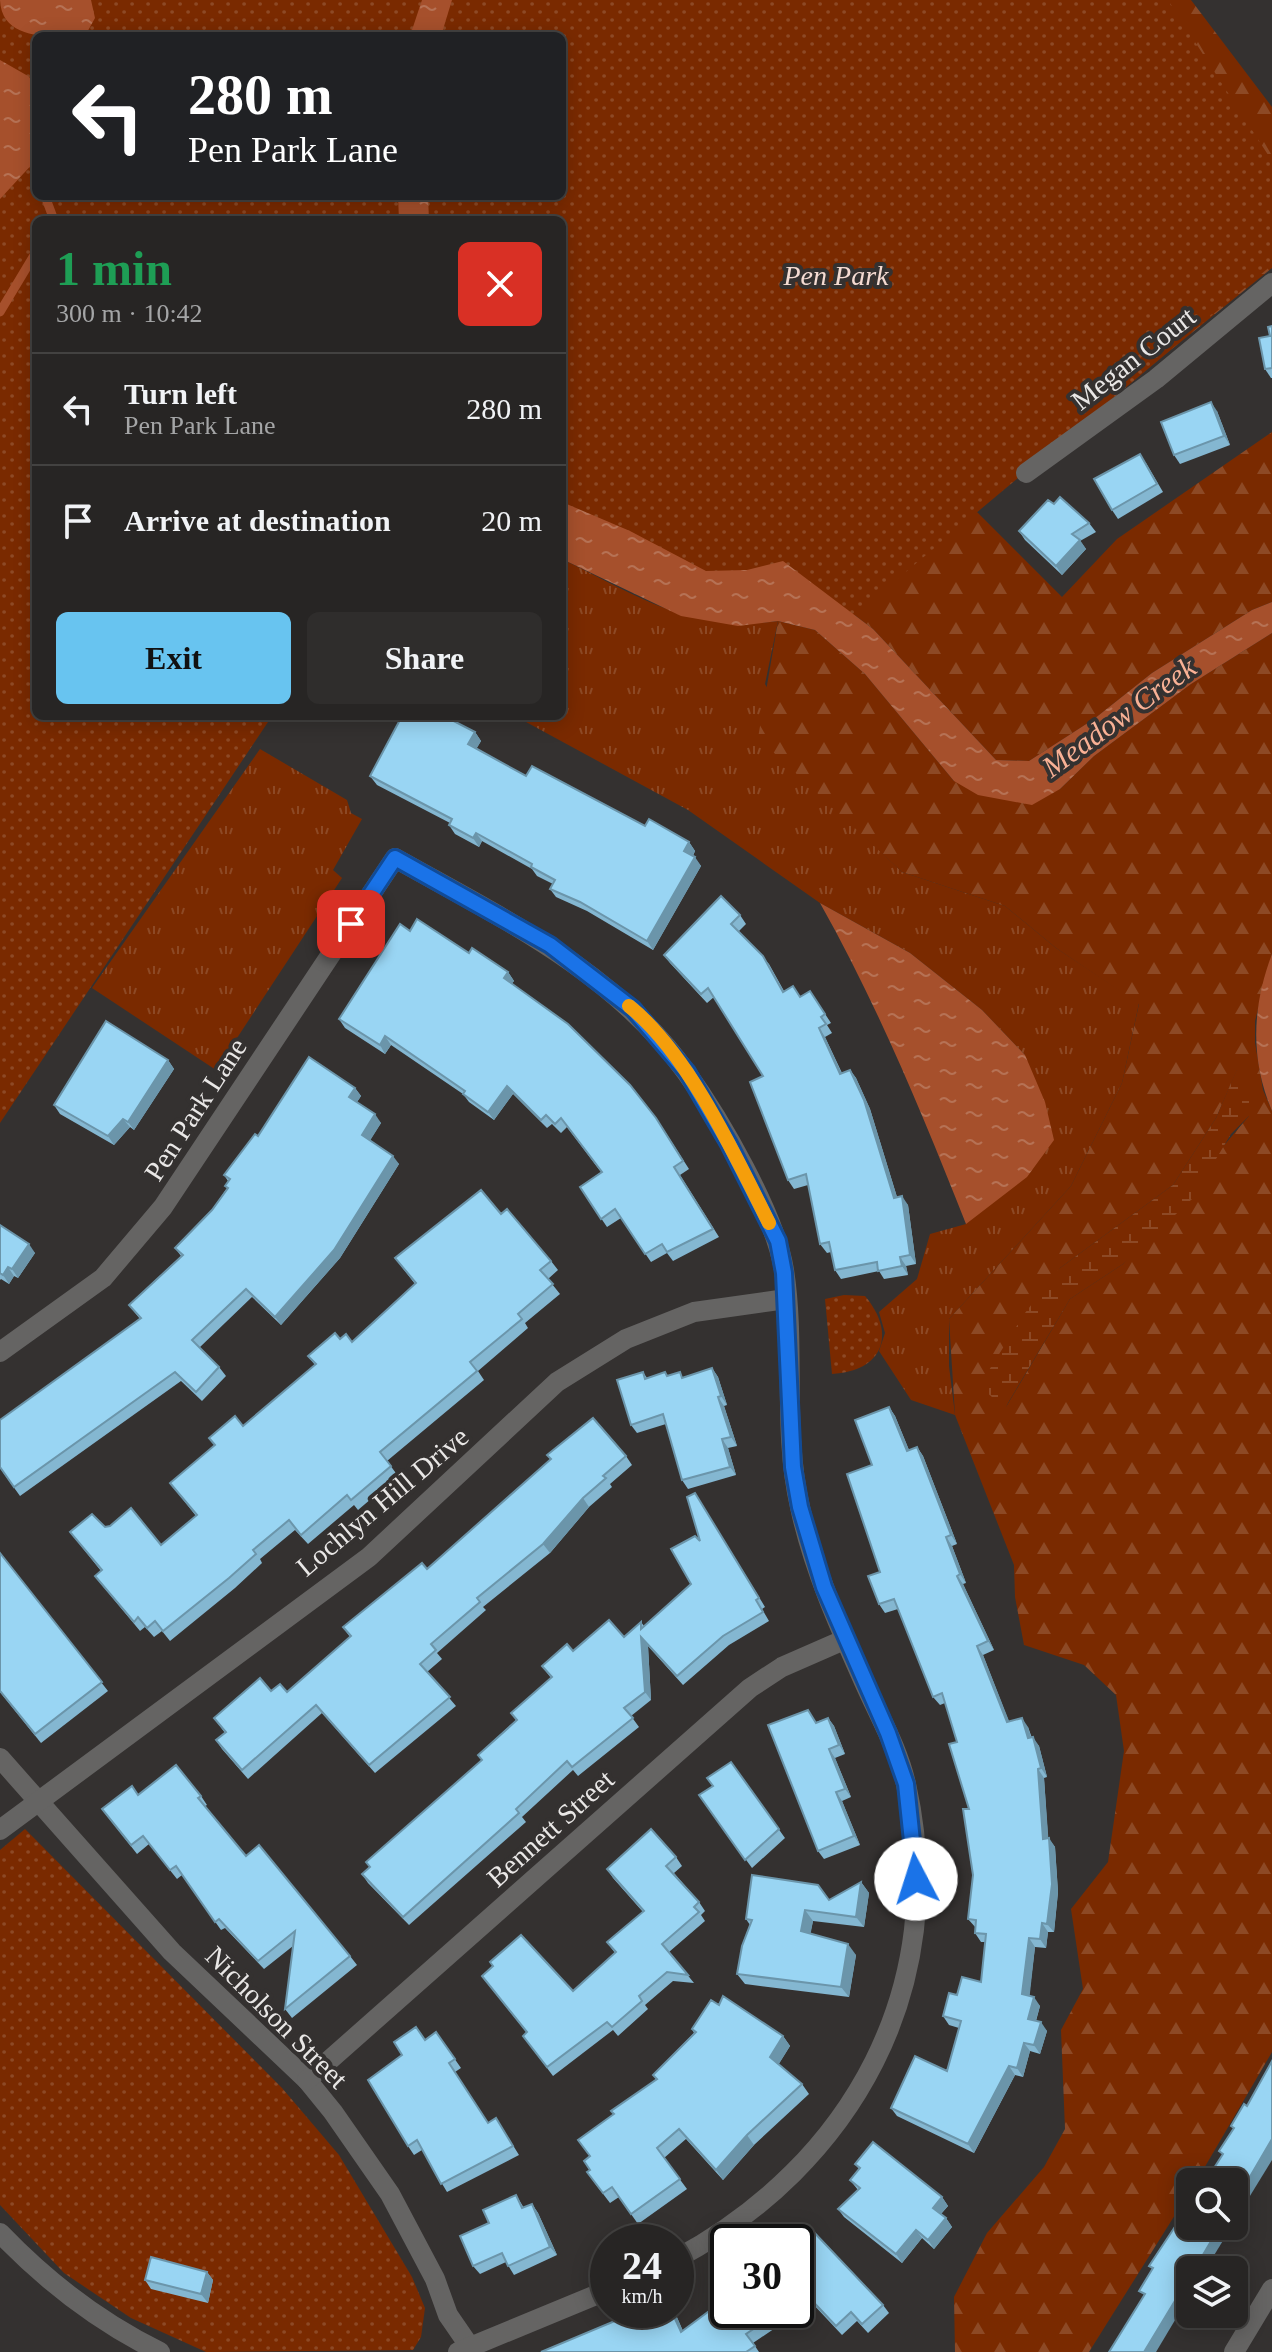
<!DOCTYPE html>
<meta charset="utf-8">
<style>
body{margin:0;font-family:"Times New Roman",serif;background:#2f2d2c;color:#f1f3f6;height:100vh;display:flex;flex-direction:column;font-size:30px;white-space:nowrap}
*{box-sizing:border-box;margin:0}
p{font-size:26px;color:#a4a5a6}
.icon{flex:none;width:44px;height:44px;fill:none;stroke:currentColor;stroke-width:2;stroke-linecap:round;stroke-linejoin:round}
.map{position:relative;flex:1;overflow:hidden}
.side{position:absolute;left:32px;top:216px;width:534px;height:504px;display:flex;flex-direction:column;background:#272524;border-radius:12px;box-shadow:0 4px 20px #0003,0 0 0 2px #434241}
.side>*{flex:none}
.top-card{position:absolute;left:32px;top:32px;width:534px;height:168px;border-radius:12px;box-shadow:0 4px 20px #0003,0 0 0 2px #434241;background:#202124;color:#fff;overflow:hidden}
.controls{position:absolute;left:1176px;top:2168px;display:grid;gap:16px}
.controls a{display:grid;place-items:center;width:72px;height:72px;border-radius:12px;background:#272524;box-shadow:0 4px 20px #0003,0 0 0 2px #434241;font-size:40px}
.speed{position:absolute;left:590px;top:2224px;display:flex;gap:16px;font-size:40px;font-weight:700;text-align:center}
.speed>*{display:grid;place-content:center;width:104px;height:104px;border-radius:50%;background:#272524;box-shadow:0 4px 20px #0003,0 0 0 2px #434241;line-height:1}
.speed small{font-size:20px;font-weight:400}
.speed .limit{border:4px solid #111;border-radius:12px;background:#fff;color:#111}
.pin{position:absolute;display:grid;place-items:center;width:68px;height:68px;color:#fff;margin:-34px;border-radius:16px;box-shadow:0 4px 12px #0006}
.me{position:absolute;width:88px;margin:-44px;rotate:355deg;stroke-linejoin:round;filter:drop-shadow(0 0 6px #0008)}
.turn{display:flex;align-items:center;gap:28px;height:168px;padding:0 24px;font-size:36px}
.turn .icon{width:104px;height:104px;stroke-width:2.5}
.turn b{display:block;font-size:56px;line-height:68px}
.round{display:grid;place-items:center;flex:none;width:84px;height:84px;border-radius:12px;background:#2f2d2c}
.overview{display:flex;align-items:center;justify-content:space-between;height:136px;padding:0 24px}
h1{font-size:48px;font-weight:800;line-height:60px;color:#1e9e55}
.action{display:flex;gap:16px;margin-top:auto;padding:16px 24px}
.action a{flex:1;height:92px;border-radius:12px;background:#68c4f0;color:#111;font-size:32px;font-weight:800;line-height:92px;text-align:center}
.action a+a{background:#2f2d2c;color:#f1f3f6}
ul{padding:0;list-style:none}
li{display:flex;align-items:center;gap:24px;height:112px;padding:0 24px;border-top:2px solid #434241}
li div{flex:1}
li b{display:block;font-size:30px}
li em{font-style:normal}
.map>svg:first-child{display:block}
</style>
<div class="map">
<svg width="1272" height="2352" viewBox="0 0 1272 2352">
<defs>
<pattern id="grass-tufts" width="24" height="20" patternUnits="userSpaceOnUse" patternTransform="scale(2)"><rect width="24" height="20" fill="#7a2a00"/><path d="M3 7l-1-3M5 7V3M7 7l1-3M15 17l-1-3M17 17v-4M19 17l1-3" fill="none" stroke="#8d4925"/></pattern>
<pattern id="forest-firs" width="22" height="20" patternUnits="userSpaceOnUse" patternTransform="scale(2)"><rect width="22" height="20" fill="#7a2a00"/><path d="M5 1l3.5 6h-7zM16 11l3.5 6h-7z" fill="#8d4925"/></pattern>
<pattern id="wetland-marsh" width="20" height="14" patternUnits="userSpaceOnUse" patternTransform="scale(2)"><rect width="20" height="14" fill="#7a2a00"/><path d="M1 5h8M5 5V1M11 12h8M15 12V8" fill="none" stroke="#8d4925"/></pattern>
<pattern id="park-dots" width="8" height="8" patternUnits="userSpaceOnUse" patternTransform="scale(2)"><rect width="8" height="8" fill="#7a2a00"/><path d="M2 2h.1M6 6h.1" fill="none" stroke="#8d4925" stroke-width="1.8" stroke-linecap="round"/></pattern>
<pattern id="water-ripples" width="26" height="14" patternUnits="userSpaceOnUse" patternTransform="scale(2)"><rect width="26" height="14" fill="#a6502c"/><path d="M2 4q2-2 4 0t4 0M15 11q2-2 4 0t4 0" fill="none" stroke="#b67255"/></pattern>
</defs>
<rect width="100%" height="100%" fill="#343130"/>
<g fill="url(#grass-tufts)">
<path d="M562,559C640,597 688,632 778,621L765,684L837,810L902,872L1005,906L1056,948L1139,1003L1122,1083L1071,1186L949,1319V1366L955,1415L911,1400L879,1351L885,1333L879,1312L917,1279L930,1234L966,1224L1025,1055L982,1010L910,953L820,903L688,810L515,716H562Z"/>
<path d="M260,749L347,800L351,813L362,819L333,870L342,878L216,1070L92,988Z"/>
</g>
<g fill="url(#forest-firs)" fill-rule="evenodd">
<path d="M452,0H1191L1272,107V268L974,509L1062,597L1117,539L1272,432V602L1252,610L1152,673L1094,719L1029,761L996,760L873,629L783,561L562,220V36Z"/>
<path d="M778,621L815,630L865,674L954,781L1060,789L1094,756L1191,684L1272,633V954L1255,1021V1043L1263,1090L1272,1111V2052L1196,2182H1190V2191L1089,2352H955L954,2297L987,2233L1044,2167L1065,2129L1061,2030L1083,1989L1071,1909L1108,1862L1124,1751L1116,1695L1084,1665L1024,1645L1015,1597L1014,1565L955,1415L949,1319L1071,1186L1122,1083L1139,1004L1056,948L1005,906L902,872L758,738ZM1237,1070L1249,1116L1123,1264L1070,1299L1006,1407L1060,1268L1173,1185L1216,1118Z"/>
</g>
<path fill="url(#wetland-marsh)" d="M1237,1069L1249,1090V1116L1231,1134L1192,1199L1123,1264L1070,1299L1005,1408L979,1386L1025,1313L1060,1268L1173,1185L1216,1118Z"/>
<g fill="url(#park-dots)" fill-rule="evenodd">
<path d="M0,0H1168L1272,161V265L833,633L562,539V220H36V716H272L0,1123ZM36,36H562V196H36Z"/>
<path d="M844,1295L865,1296C897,1334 883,1371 832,1374L825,1299Z"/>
<path d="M25,1829L282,2088L339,2155L412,2277L425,2308L421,2337L413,2350L206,2352L131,2318L64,2273L0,2205V1850Z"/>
</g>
<g fill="url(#water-ripples)">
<path d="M0,0H91L95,18L85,36C55,36 2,43 0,0Z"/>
<path d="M422,0H452L441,36H410Z"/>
<path d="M0,60L28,76L36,85V160L0,199Z"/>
<path d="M398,196H428L429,220H399Z"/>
<path d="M562,502L630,531L706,571L747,570L783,561L873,629L996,760L1029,761L1094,719L1152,673L1252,610L1272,602V633L1191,684L1094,756L1060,789L1032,805L978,795L954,781L865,674L815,630L778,621L738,626L681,616L562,559Z"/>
<path d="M820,903L910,953L982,1010L1025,1055L1045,1102L1054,1140L1027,1177L966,1224C923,1115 878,1006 820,903Z"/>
<path d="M1272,954V1111C1250,1059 1252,1007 1272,954Z"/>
</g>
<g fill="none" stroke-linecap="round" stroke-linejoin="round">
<g stroke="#a6502c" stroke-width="9">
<path d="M33,163L36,173"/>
<path d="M45,196L54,220"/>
<path d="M0,312L36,252"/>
</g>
<g stroke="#656463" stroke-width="20">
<path d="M1026,473L1156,379L1272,283"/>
<path d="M0,1352L103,1278L163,1207L395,858C500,917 614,971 686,1072C720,1119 775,1214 784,1270C796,1348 782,1429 800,1507C813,1568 839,1626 864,1682C879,1716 898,1748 906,1784C951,1986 853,2164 676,2259"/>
<path d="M0,1758L172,1952L307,2080L333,2112L390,2194L435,2279L448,2315L470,2347"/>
<path d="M0,1830L369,1557L557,1382L626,1339L694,1312L786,1299"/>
<path d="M307,2080L750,1688L782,1667L846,1639"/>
<path d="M0,2233C47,2282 99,2322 160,2352"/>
<path d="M458,2352L608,2290"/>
<path d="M1234,2352L1272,2289"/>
</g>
</g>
<g fill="#84b7d1">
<path d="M1272,326V378H1271L1265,369Z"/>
<path d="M1217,411L1230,445L1180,464L1174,455Z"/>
<path d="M1146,463L1163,492L1118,519L1112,510Z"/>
<path d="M1054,504L1089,523L1096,532L1080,541L1086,549L1062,575L1025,540L1019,531Z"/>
<path d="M475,732L481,741L476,749L526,776L645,826L689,842L695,851L693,856L701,866L653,950L587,911L556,897L550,889L553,884L537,876L532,869L482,841L479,847L455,834L449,825L450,823L377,785L370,776Z"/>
<path d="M740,915L746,924L738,932L769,964L784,991L801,996L810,991L831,1023L827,1025L832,1033L825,1037L842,1073L850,1070L856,1078L870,1109L897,1197L908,1205L916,1264L906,1266L908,1275L884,1279L879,1271L841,1279L835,1270L831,1252L827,1253L820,1244L808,1185L794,1189L788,1180L763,1076L714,997L707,1003L670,963L664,955Z"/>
<path d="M410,931L469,953L508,972L514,981L512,983L662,1127L689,1169L680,1175L719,1237L673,1261L667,1253L651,1262L621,1218L607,1227L580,1187L601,1172L567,1127L561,1133L552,1124L547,1128L513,1094L494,1120L469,1102L463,1094L391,1045L385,1054L345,1028L339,1019Z"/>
<path d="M168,1060L174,1069L134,1130L130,1127L114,1145L60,1114L54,1105Z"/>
<path d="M355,1088L361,1096L357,1102L381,1123L370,1140L399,1164L340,1258L281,1325L252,1297L199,1348L219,1367L226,1376L202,1401L181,1381L20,1496L0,1468L140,1319L129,1305L181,1256L175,1248L212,1210L227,1188L225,1186L228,1181L224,1175L258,1136Z"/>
<path d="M501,1214L551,1261L558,1270L548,1279L560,1294L525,1323L528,1328L478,1371L484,1380L387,1461L398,1476L358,1510L354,1505L308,1544L295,1530L260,1559L262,1563L235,1588L170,1641L162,1631L154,1637L145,1627L140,1631L102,1585L95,1576L101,1571L70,1532L105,1527L161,1545L196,1516L170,1483L215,1445L209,1438L243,1426L315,1365L308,1356L340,1339L352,1342L415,1284L395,1258Z"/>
<path d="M0,1225L35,1253L18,1278L14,1276L9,1284L1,1279L0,1280Z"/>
<path d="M712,1368L718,1377L727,1405L724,1406L737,1446L728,1448L736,1475L688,1489L682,1480L666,1424L637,1433L631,1425L643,1372L647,1378L668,1376L684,1377Z"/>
<path d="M889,1407L895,1416L909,1450L917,1447L923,1456L957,1544L952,1546L966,1583L963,1584L994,1650L983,1655L1009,1722L1028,1727L1032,1738L1039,1746L1047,1777L1044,1778L1048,1838L1055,1847L1058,1892L1054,1932H1048L1046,1948L1035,1947L1029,1996L1040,2006L1036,2021L1047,2031L1040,2054L1030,2051L1023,2077L1015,2075L974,2153L897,2116L891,2108L947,2071L959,2028L949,2025L943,2016L957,1995L981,1982L986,1942H981L975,1933L976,1928L968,1919L973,1875L969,1809L957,1742L945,1703L940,1705L933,1697L898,1609L885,1613L879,1604L880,1572L872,1465Z"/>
<path d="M626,1456L632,1465L610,1484L612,1487L589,1507L550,1553L483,1607L486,1610L437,1653L442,1659L427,1672L456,1706L375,1773L322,1713L248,1779L222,1749L216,1740L225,1733L214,1718L271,1691L287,1692L350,1637L343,1627L427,1569Z"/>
<path d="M695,1493L765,1607L762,1609L769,1621L729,1645L683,1685L648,1646L651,1700L631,1716L639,1727L578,1776L573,1770L522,1817L526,1822L409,1925L368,1883L362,1874L482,1760L478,1755L516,1720L511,1713L551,1678L542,1666L573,1651L624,1637L641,1622L644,1626L691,1584L700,1541Z"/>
<path d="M0,1553L108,1691L41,1743L0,1692Z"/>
<path d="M828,1718L834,1726L845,1754L835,1758L851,1797L842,1801L860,1845L824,1859L818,1851L816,1722Z"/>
<path d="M731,1762L785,1838L752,1868L699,1795L713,1786Z"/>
<path d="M138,1795L201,1796L207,1805L205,1806L246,1856L350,1956L357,1965L292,2018L285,2009L293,1946L264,1969L225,1928L221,1930L182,1875L177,1879L149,1844L137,1854L102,1809Z"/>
<path d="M676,1857L682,1866L674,1873L699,1902L705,1911L701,1915L705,1921L669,1952L694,1983L673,1981L645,2005L648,2009L618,2036L613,2030L553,2076L523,2036L527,2033L482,1976L573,1991L615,1953L607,1942L643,1912L613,1878L607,1869Z"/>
<path d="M861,1882L869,1893L864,1927L813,1921L810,1934L856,1955L849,1997L745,1984L737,1974L750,1925L746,1919L829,1900Z"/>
<path d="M719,2005L783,2036L790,2046L778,2065L802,2084L809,2094L754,2145L723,2180L686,2139L664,2158L687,2189L638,2224L619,2197L610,2203L594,2182L590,2170V2157L656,2079L653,2075L694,2033L692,2029Z"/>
<path d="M436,2032L461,2068L455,2072L488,2123L496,2118L519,2155L447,2192L422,2150L414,2155L408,2146L402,2055Z"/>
<path d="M855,2164L942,2197L948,2206L941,2214L946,2218L952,2227L934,2249L922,2238L902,2263L844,2217L838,2209L858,2190L850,2180L859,2169Z"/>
<path d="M516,2195L524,2208L532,2204L538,2213L557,2255L514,2275L506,2262L480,2274L473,2266L489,2223Z"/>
<path d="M796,2242L883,2305L889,2313L868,2333L857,2321L842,2335L812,2303L753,2343L759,2352H541L676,2315L683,2331L728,2310H796V2264L798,2262L796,2260Z"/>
<path d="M207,2272L213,2280L208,2303L151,2289L145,2280Z"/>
</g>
<g fill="#6b95aa">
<path d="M1211,402L1217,411L1230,445L1224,436Z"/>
<path d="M1080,540L1086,549L1062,575L1056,566Z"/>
<path d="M475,732L481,741L474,753L468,744Z"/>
<path d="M476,833L482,841L479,847L473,838Z"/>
<path d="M689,842L695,851L691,859L684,851Z"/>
<path d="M695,857L701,866L653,950L647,941Z"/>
<path d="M508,972L514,981L510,986L504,978Z"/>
<path d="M819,1028L825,1037L846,1083L840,1074Z"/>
<path d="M385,1036L391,1045L385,1054L380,1045Z"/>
<path d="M168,1060L174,1069L134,1130L128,1122Z"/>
<path d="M850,1070L856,1078L870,1109L900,1207L894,1198Z"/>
<path d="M507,1086L513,1094L494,1120L488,1112Z"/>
<path d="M355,1088L361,1096L355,1105L349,1097Z"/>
<path d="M375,1114L381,1123L368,1144L362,1135Z"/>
<path d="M123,1119L130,1127L114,1145L108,1136Z"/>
<path d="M393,1156L399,1164L340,1258L281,1325L275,1317Z"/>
<path d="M902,1196L908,1205L916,1264L910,1255Z"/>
<path d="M29,1244L35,1253L18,1278L12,1269Z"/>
<path d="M900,1257L906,1266L908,1275L902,1266Z"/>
<path d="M8,1267L14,1276L9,1284L3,1275Z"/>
<path d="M712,1368L718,1377L727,1405L721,1396Z"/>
<path d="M718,1397L724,1406L737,1446L731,1437Z"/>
<path d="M889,1407L895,1416L913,1460L907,1451Z"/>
<path d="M722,1439L728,1448L736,1475L730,1467Z"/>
<path d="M917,1447L923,1456L957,1544L951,1535Z"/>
<path d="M583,1498L589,1507L550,1553L543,1544Z"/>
<path d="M946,1537L952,1546L966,1583L960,1574Z"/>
<path d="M957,1576L963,1584L994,1650L988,1641Z"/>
<path d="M641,1637L648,1646L651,1700L645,1692Z"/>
<path d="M977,1646L983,1655L1013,1731L1007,1722Z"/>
<path d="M828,1718L834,1726L845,1754L839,1745Z"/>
<path d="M1022,1718L1028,1727L1034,1747L1028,1738Z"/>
<path d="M1033,1737L1039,1746L1047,1777L1041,1768Z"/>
<path d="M829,1749L835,1758L851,1797L845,1789Z"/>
<path d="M1038,1769L1044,1778L1049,1847L1043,1839Z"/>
<path d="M836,1792L842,1801L860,1845L854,1836Z"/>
<path d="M1049,1838L1055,1847L1058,1892L1054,1932L1047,1924Z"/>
<path d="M861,1882L869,1893L864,1927L856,1917Z"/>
<path d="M805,1910L813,1921L809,1942L801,1931Z"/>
<path d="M1042,1923L1048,1932L1046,1948L1040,1939Z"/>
<path d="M1029,1938L1035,1947L1029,2002L1022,1994Z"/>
<path d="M848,1944L856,1955L849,1997L841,1987Z"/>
<path d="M1034,1997L1040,2006L1034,2027L1028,2019Z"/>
<path d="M1041,2022L1047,2031L1040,2054L1034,2045Z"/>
<path d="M783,2036L790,2046L777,2067L770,2057Z"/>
<path d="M1024,2043L1030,2051L1023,2077L1017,2068Z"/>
<path d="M1009,2066L1015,2075L974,2153L968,2144Z"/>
<path d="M747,2135L754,2145L723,2180L716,2170Z"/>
<path d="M1272,2139V2160L1234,2222V2204Z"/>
<path d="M942,2197L948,2206L939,2216L933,2208Z"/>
<path d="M532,2204L538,2213L557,2255L550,2247Z"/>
<path d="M946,2218L952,2227L934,2249L928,2240Z"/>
<path d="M1220,2226H1232L1205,2270H1194Z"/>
<path d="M916,2230L922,2238L902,2263L896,2254Z"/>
<path d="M207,2272L213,2280L208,2303L201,2294Z"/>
<path d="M1190,2276V2295L1156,2352H1144Z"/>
<path d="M671,2310L676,2315L687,2341L681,2332Z"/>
</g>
<g fill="#99d5f3" stroke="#6b95aa" stroke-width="2">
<path d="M1272,326V368L1265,369L1259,338L1270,336L1268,327Z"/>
<path d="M1211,402L1224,436L1174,455L1161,422Z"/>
<path d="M1140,454L1157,484L1112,510L1094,479Z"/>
<path d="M1060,497L1089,523L1072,534L1080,540L1056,566L1019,531L1048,500L1054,504Z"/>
<path d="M402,716H444L475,732L468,744L526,776L532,766L645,826L649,819L689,842L684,851L695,857L647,941L580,902L550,889L555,880L531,867L532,864L476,833L473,838L449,825L452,819L370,776Z"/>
<path d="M721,896L740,915L731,924L763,956L783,992L793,986L800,997L810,991L825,1014L821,1017L826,1024L819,1028L840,1074L850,1070L864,1100L894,1198L902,1196L910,1255L900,1257L902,1266L878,1271L877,1262L835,1270L829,1242L820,1244L806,1174L788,1180L750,1082L763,1076L708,988L701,994L664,955Z"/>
<path d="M417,919L469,953L472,948L508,972L504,978L568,1024L630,1085L656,1118L683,1161L674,1167L713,1229L667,1252L662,1244L645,1254L615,1209L601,1219L580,1187L602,1172L561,1118L555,1124L546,1115L541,1120L507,1086L488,1112L463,1094L465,1091L385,1036L380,1045L339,1019L400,924L410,931Z"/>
<path d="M106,1021L168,1060L128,1122L123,1119L108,1136L54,1105Z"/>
<path d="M309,1057L355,1088L349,1097L375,1114L362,1135L393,1156L334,1250L275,1317L246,1289L192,1340L219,1367L196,1392L175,1372L14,1487L0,1467V1420L141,1318L129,1305L183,1255L175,1248L212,1210L228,1188L225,1186L230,1179L224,1175L255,1134L258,1136Z"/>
<path d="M481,1190L501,1214L507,1209L551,1261L540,1270L553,1284L518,1314L522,1319L470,1362L477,1371L380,1452L391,1466L351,1500L347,1495L301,1535L289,1520L253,1550L256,1554L229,1578L163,1631L155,1621L147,1628L138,1617L134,1622L95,1576L102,1570L70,1532L92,1514L105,1527L110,1526L131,1508L161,1545L197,1515L170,1483L215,1445L209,1438L235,1416L243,1426L316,1364L308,1356L335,1333L340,1339L346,1334L352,1342L416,1283L395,1258Z"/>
<path d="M0,1225L29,1244L12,1269L8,1267L3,1275L0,1273Z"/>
<path d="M712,1368L721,1396L718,1397L731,1437L722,1439L730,1467L682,1480L663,1414L631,1425L617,1380L643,1372L645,1379L665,1372L667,1376L680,1372L682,1378Z"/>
<path d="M889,1407L907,1451L917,1447L951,1535L946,1537L960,1574L957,1576L988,1641L977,1646L1007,1722L1022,1718L1028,1738L1033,1737L1041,1768L1038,1769L1043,1839L1049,1838L1052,1884L1047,1924L1042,1923L1040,1939L1029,1938L1022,1994L1034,1997L1028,2019L1041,2022L1034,2045L1024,2043L1017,2068L1009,2066L968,2144L891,2108L915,2056L947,2071L961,2021L943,2016L949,1993L957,1995L962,1977L981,1982L986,1934L975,1933L976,1920L968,1919L973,1875L963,1809H969L949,1744L957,1742L942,1693L933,1697L894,1599L879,1604L868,1576L880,1572L847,1474L872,1465L855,1420Z"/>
<path d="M593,1418L626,1456L603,1476L606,1478L583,1498L543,1544L477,1598L480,1602L431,1644L436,1650L420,1664L450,1697L369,1765L316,1705L242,1770L216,1740L226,1732L214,1718L260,1678L271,1691L280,1684L287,1692L351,1636L343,1627L422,1563L427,1569L551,1459L547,1455Z"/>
<path d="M695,1493L759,1598L756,1600L763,1612L723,1636L677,1676L641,1637L645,1692L624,1708L633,1718L572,1767L567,1761L516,1809L519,1813L403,1917L362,1874L370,1867L366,1862L482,1760L478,1755L517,1720L511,1713L552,1677L542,1666L567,1644L573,1651L609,1620L624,1637L641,1622V1629L691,1584L671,1549L695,1536L700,1541L687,1497Z"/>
<path d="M0,1553L102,1682L35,1734L0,1691Z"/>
<path d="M808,1710L816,1723L828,1718L839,1745L829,1749L845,1789L836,1792L854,1836L818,1851L768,1725Z"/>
<path d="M731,1762L779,1829L745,1860L699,1795L713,1786L707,1778Z"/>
<path d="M176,1765L201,1796L198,1798L246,1856L259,1845L350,1956L285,2009L295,1931L258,1961L219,1919L215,1922L176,1866L170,1870L143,1836L131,1845L102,1809L132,1786L138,1795Z"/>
<path d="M651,1829L676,1857L666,1866L699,1902L694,1907L699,1912L662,1944L688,1975L667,1972L639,1996L642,2001L612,2027L607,2022L547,2067L523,2036L527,2032L482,1976L493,1966L490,1962L521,1935L573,1991L616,1952L607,1942L644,1911L607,1869Z"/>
<path d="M752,1875L818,1885L829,1900L861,1882L856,1917L805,1910L801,1931L848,1944L841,1987L737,1974L742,1946L752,1920L746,1919Z"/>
<path d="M723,1996L783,2036L770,2057L802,2084L747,2135L716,2170L679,2129L657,2148L680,2179L631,2214L612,2187L603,2193L587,2172L590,2170L584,2161L590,2156L578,2140L614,2114L611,2111L657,2079L653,2075L696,2032L692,2029L711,2000L719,2005Z"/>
<path d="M416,2027L425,2040L436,2032L455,2059L449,2063L488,2123L496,2118L513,2146L441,2184L417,2140L408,2146L368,2080L402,2055L394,2042Z"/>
<path d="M1272,2061V2139L1234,2204V2182H1205L1223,2154L1219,2151L1234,2128L1231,2126L1244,2104L1247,2106Z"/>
<path d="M873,2142L942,2197L933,2208L946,2218L928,2240L916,2230L896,2254L838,2209L860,2188L850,2180L860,2168L855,2164Z"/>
<path d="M516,2195L522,2208L532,2204L550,2247L508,2266L502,2253L473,2266L460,2236L489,2223L483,2210Z"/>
<path d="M1190,2204V2226H1220L1194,2270H1190V2276L1144,2352H1109L1145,2294L1139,2291L1153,2268L1149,2266Z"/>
<path d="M809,2227L883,2305L862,2324L851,2312L836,2326L806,2294L796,2301V2264L799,2261L796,2258V2242H794Z"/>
<path d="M151,2257L207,2272L201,2294L145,2280Z"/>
<path d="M728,2297V2310H782L746,2334L755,2346L746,2352H541L641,2310H671L681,2332Z"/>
</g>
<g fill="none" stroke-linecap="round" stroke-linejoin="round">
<g stroke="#114b97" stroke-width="20">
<path id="route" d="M351,924L395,858L550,945L633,1009L687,1072L729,1144L778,1241L784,1273L793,1467L800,1507L824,1587L888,1733L906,1784L916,1879"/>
</g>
<use href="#route" stroke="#1a73e8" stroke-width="14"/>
<path stroke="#f59e0b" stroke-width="14" d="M629,1006C688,1053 735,1155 769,1223"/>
</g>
<g text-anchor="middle" stroke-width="8" stroke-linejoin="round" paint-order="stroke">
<g font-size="28" font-style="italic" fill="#f4dbd2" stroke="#343130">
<text x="836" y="285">Pen Park</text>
</g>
<g font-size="28" fill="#e9e7e6" stroke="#343130">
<text transform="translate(1133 358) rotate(-38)" y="10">Megan Court</text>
<text transform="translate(195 1109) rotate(-57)" y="10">Pen Park Lane</text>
<text transform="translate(382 1501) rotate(-40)" y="10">Lochlyn Hill Drive</text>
<text transform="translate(550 1828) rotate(-42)" y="10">Bennett Street</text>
<text transform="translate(277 2017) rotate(45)" y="10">Nicholson Street</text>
</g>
<g font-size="30" font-style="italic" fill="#f9b195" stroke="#343130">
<text transform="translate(1119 717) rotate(-36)" y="10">Meadow Creek</text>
</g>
</g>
</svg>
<div class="controls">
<a><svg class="icon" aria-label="search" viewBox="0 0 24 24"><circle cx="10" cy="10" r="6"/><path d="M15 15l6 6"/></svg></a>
<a><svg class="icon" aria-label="layers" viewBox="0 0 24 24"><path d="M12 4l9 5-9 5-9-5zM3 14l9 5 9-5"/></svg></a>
</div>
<div class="speed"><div>24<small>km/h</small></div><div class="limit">30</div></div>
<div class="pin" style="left:351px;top:924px;background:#d93025"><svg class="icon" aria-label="arrive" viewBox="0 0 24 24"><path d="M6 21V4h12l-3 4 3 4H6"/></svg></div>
<svg class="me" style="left:916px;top:1879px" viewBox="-20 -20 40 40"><circle r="19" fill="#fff"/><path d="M0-13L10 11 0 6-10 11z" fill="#1a73e8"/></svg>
<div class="top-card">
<div class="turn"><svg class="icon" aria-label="left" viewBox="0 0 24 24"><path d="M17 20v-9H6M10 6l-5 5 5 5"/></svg><div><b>280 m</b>Pen Park Lane</div></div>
</div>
<section class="side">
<div class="overview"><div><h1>1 min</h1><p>300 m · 10:42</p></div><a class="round" style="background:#d93025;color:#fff"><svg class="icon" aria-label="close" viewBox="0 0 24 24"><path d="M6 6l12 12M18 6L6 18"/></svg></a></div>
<ul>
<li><svg class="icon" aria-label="left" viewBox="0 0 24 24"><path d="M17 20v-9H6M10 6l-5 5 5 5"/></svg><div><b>Turn left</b><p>Pen Park Lane</p></div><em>280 m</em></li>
<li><svg class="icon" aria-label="arrive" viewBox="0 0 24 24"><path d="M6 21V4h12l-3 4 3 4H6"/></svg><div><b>Arrive at destination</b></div><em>20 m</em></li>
</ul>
<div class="action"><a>Exit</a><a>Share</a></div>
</section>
</div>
